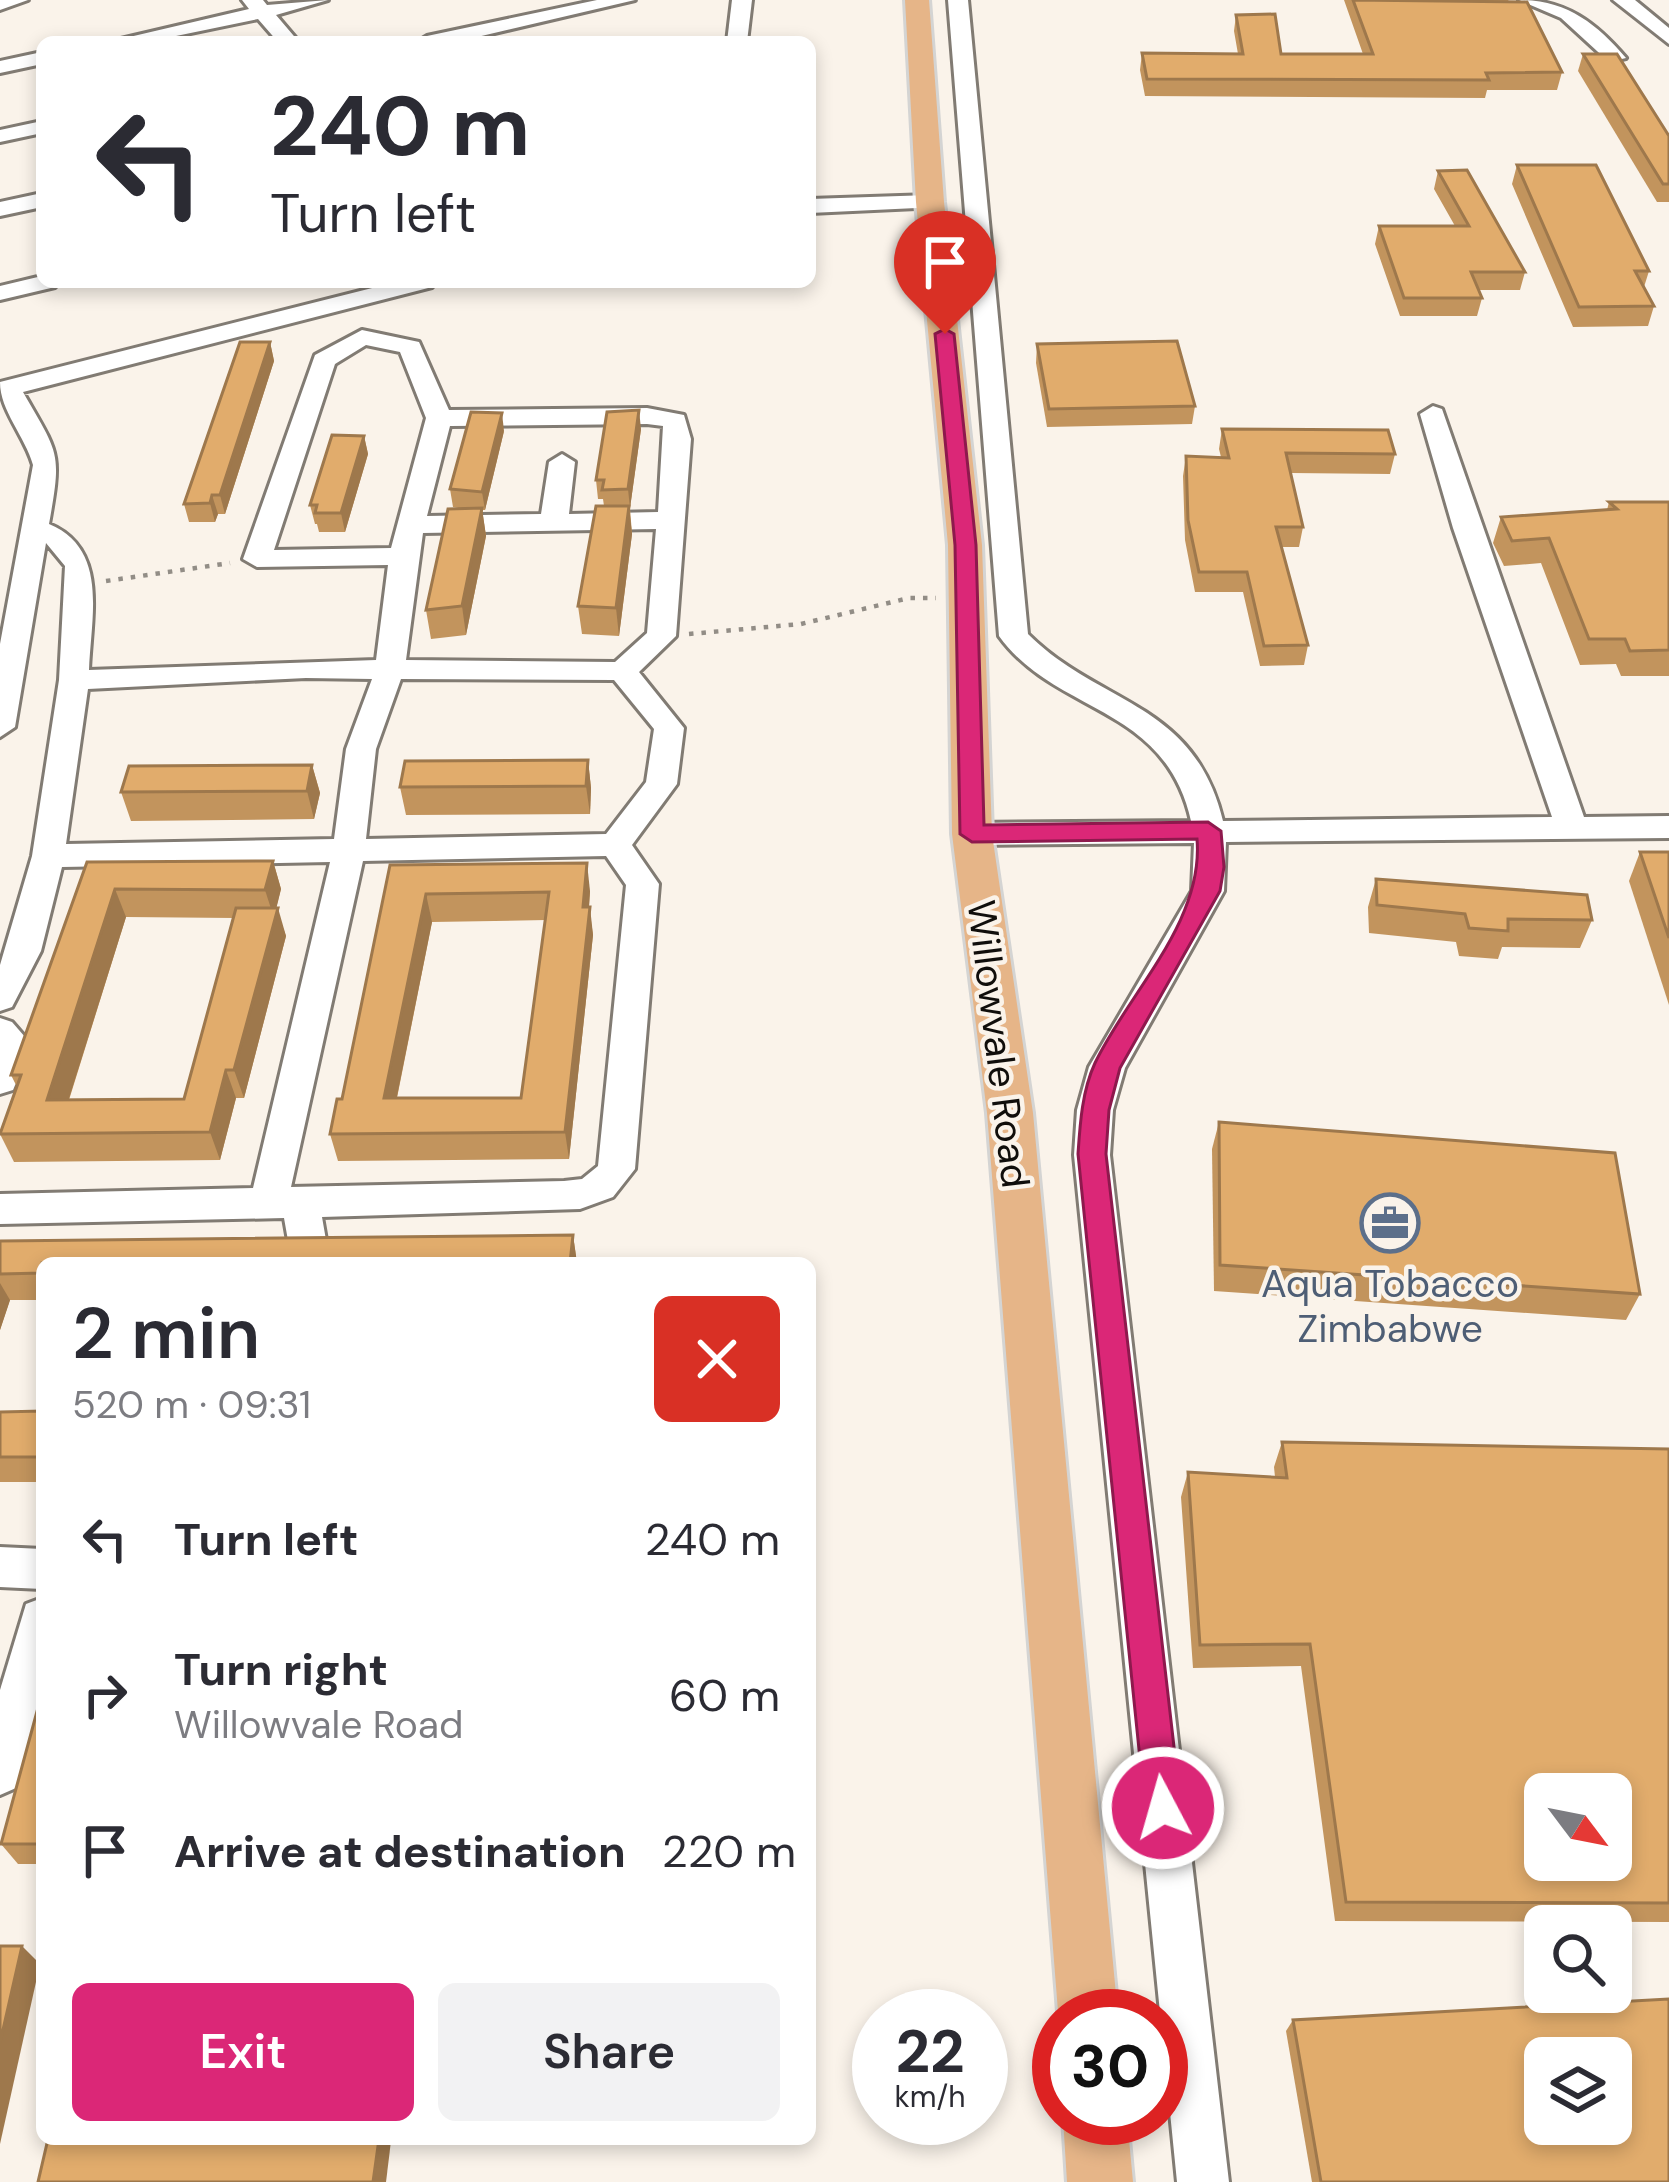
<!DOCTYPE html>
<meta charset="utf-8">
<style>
body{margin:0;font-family:"DM Sans",sans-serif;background:#f2f2f3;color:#2b2b33;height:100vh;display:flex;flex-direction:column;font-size:45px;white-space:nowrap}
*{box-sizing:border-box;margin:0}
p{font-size:39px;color:#7c7c81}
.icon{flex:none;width:66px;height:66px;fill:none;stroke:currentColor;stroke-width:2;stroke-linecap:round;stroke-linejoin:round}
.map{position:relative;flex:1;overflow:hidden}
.side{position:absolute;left:36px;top:1257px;width:780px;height:888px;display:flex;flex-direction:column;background:#fff;border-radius:18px;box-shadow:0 6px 18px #0003}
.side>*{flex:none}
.guide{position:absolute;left:36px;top:36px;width:780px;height:252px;border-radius:18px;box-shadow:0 6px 18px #0003;background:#fff;color:#2b2b33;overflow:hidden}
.needle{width:78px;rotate:122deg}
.tools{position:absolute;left:1524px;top:1773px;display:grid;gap:24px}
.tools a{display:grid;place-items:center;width:108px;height:108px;border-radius:18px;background:#fff;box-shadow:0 6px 18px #0003;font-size:60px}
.speed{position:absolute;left:852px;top:1989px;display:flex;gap:24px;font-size:60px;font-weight:700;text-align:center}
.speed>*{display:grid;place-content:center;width:156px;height:156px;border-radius:50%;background:#fff;box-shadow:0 6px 18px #0003;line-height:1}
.speed small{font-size:30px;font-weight:400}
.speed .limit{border:18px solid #d22;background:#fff;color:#111}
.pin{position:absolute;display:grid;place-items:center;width:102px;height:102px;color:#fff;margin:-123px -51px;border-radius:50% 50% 50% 0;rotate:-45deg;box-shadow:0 0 12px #0007}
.pin .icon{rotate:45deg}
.me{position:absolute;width:132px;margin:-66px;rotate:354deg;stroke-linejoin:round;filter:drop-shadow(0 0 9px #0008)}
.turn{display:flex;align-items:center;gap:42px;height:252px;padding:0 36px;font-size:54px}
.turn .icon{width:156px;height:156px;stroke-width:2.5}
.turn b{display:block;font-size:84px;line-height:102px}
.round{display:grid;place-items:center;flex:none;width:126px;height:126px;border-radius:18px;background:#f2f2f3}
.summary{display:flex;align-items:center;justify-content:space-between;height:204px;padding:0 36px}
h1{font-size:72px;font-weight:600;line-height:90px}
.button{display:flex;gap:24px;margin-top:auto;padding:24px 36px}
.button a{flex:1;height:138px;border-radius:18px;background:#db2777;color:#fff;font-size:48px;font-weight:600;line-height:138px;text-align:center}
.button a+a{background:#f2f2f3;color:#2b2b33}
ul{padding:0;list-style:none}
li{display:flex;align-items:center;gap:36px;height:156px;padding:0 36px}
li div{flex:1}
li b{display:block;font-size:45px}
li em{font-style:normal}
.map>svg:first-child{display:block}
</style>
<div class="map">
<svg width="1669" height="2182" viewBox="0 0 1669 2182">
<rect width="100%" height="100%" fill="#faf3ea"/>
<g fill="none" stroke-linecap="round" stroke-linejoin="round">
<g stroke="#817b73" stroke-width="6">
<g id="minor">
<path d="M0,0H28L0,10Z"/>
<path d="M242,0H263L267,5L328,0L276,15L299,42H278L258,19L147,42H108L249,9Z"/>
<path d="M597,0H635L456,42H417L427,36Z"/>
<path d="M732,0H752L747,42H727Z"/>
<path d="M948,0H968L1028,634C1100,706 1194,701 1223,821L1552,817L1453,528L1420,414L1433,406L1442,409L1584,817L1669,816V838L1226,842L1224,891L1125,1068L1113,1110L1110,1155L1229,2182H1177L1074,1155L1077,1110L1089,1067L1192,891L1194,843L972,845L961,842L956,834L961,826L972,823L1191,821C1165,704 1056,715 999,636Z"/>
<path d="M1519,0C1566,0 1596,23 1626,58L1609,62L1561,18Z"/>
<path d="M1613,0H1635L1669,28V44Z"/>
<path d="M42,52V64L0,73V61Z"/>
<path d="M42,121V133L0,142V130Z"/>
<path d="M42,193V207L0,216V202Z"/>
<path d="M930,195L938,197V207L810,213V199Z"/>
<path d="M42,276V282H59L55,287L0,300V286Z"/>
<path d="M396,282H436L432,287L23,392C59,455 62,451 49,524C109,549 91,616 89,670L376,660L388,565L257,567L243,559L315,355L362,330L419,342L449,410L647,408L684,415L691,439L676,636L639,672L684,728L677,784L632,845L659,884L635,1169L613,1197L580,1209L322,1217L330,1263H292L284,1218L0,1224V1194L253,1188L330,862L62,867L41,951L12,1007L0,1011V965L32,856L59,680L65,566L46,543L15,727L0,737V644L33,465C25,436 0,411 0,382ZM366,345L400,352L426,418L391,548L274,550L335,364ZM647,424L663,426L658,512L569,514L575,462L562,454L549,462L541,514L427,516L450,426ZM656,529L647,633L615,662L406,660L423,533ZM306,678L372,679L346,749L334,839L66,844L88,689ZM401,679L614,680L654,729L646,782L606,834L366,839L376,749ZM606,856L626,885L598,1166L582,1179L564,1181L291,1187L363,861Z"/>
<path d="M0,1018L12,1022L32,1045L13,1090L0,1094Z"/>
<path d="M0,1547L42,1549V1589L0,1587Z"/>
<path d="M42,1598V1701L16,1788L0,1795V1690L26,1604Z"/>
</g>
</g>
<g stroke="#d4d4d3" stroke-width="6">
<g id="major">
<path d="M905,0H929L944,202L982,545L992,834L1033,1113L1118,2016H1059V2024L987,1113L952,834L948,545L916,202Z"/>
<path d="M1063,2118H1127L1133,2182H1067Z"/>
</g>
</g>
<g stroke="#928d86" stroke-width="4.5" stroke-dasharray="4.5 8" stroke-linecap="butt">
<path d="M106,581L230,563"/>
<path d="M689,634L801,624L909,598H936"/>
</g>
<use href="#minor" fill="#fff" fill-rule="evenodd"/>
<use href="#major" fill="#e6b588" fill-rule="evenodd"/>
</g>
<g fill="#c2945d" fill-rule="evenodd">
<path d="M1344,0H1508L1562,72L1557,90H1487L1485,98L1145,96L1140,70L1142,53L1238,54L1234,31L1236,15L1281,54H1363Z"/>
<path d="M1583,54L1669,136V202H1657L1578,71Z"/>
<path d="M1517,165L1649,271L1644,287L1654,306L1648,326L1573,327L1512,184Z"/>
<path d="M1438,171L1525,272L1520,290H1478L1482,298L1477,316H1400L1375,244L1379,226H1455L1434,189Z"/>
<path d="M270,342L274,361L225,514H218L215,522H189L184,504Z"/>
<path d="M1037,344L1195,406L1192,424L1047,427L1036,363Z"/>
<path d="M641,429L630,508L632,534L619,636L582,634L578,606L604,506L603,499H598L596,480Z"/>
<path d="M1222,429L1395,454L1390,474L1291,473L1303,527L1299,547H1282L1308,645L1304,665L1260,666L1243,592H1195L1185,540L1183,476L1186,456L1221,457L1219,449Z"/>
<path d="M504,431L485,510H482L486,536L466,635L431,639L426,610L465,509L453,507L450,489Z"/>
<path d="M364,436L368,454L345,532H319L317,524H315L310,505Z"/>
<path d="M1609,502H1669V676H1621L1616,664L1580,665L1541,563L1504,566L1493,543L1501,517L1607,510Z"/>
<path d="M588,760L591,788L590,814L406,815L400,787Z"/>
<path d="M312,765L320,793L314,819L131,821L121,792Z"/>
<path d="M1640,852H1669V1005L1629,881Z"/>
<path d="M273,861L281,889L276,908L286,936L244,1098H236L220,1160L14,1162L0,1134L17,1087L11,1075L87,862ZM126,917L234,918L184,1099L69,1100Z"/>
<path d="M390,865L590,891L589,907L593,935L569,1159L338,1161L330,1134L342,1099ZM546,920L521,1098H397L432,922Z"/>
<path d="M1376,879L1592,920L1580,948L1502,947L1498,959L1459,956L1456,942L1369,933L1368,907Z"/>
<path d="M1219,1122L1640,1294L1626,1320L1214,1291L1212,1149Z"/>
<path d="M573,1235L577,1263H42V1300H10L0,1330V1241Z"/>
<path d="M42,1411V1482H0V1412Z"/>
<path d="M1282,1442L1669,1449V1922L1335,1921L1301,1666L1193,1668L1181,1497L1188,1472L1275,1477L1274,1467Z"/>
<path d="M42,1693V1864H18L1,1844Z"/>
<path d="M1293,2020L1669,2182H1312L1286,2031Z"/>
</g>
<g fill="#9e784c">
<path d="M270,342L274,361L225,514L220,495Z"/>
<path d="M639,410L641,429L630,508L628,489Z"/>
<path d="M502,413L504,431L485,510L482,492Z"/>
<path d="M364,436L368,454L345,532L341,513Z"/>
<path d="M212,495L218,514L215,522L210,503Z"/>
<path d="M629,506L632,534L619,636L616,608Z"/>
<path d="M482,508L486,536L466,635L462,606Z"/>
<path d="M588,760L591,788L590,814L586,786Z"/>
<path d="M312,765L320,793L314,819L307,791Z"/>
<path d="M273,861L281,889L274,918L265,890Z"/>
<path d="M587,863L590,891L587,935L583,907Z"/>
<path d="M115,889L126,917L60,1127L47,1100Z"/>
<path d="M426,894L432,922L391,1126L384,1098Z"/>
<path d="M590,907L593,935L569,1159L565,1132Z"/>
<path d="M278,908L286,936L244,1098L234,1070Z"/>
<path d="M226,1070L236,1098L220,1160L210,1132Z"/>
<path d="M573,1235L577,1263H570Z"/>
<path d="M0,1283L10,1300L0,1330Z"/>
<path d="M22,1946L40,1964L0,2144V2043Z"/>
<path d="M379,2139H389L391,2141L386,2182H373Z"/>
</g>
<g fill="#e1ac6c" stroke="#9e784c" stroke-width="3" fill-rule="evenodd">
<path d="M1353,0L1527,2L1562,72L1486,73L1489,80L1147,79L1142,53L1243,54L1236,15L1275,14L1281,54H1373Z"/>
<path d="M1583,54H1617L1669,136V184H1663Z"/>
<path d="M1517,165H1596L1649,271H1635L1654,306L1579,307Z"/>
<path d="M1467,170L1525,272H1471L1482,298H1404L1379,226H1469L1438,171Z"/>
<path d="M1177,341L1195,406L1049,409L1037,344Z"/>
<path d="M240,342H270L220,495H212L210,503L184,504Z"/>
<path d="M639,410L628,489L602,490L604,480H596L607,412Z"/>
<path d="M471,412L502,413L482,492L450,489Z"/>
<path d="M1222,429L1388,430L1395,454L1286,453L1303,527H1276L1308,645L1264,646L1247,572H1199L1188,520L1186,456L1229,458Z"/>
<path d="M332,435L364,436L341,513H315L317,505H310Z"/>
<path d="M1609,502H1669V650L1630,651L1625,639H1589L1549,538L1512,541L1501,517L1617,509Z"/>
<path d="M596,506H629L616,608L578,606Z"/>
<path d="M482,508L462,606L426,610L448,509Z"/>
<path d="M588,760L586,786L400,787L405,761Z"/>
<path d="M312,765L307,791L121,792L129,766Z"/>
<path d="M1640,852H1669V938Z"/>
<path d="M273,861L265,890L115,889L47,1100L184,1099L236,908H278L234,1070H226L210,1132L0,1134L21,1075H11L87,862Z"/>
<path d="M587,863L583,907H590L565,1132L330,1134L337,1099H342L390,865ZM549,892L521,1098H384L426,894Z"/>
<path d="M1376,879L1587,895L1592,920L1508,919V931L1469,928L1465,914L1377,905Z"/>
<path d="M1219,1122L1615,1153L1640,1294L1220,1265Z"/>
<path d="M573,1235L570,1263H42V1273L0,1274V1241Z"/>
<path d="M42,1411V1457H0V1412Z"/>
<path d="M1282,1442L1669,1449V1903L1346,1902L1310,1644L1200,1645L1188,1472L1287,1478ZM1545,1794H1611V1860H1545Z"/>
<path d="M42,1693V1844H1Z"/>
<path d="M0,1946H22L0,2043Z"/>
<path d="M1669,1999V2182H1321L1293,2020ZM1545,2058H1611V2124H1545Z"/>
<path d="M48,2139H379L373,2182H38Z"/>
</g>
<path fill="#db2777" stroke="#8e194d" stroke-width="3" d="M945,329L954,334L976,545L984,825L1208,822L1221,831L1224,867L1220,891L1120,1068L1109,1110L1106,1154L1181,1808L1175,1821L1163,1826L1150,1821L1145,1808L1078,1154C1080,1124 1082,1091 1095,1063C1129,992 1204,922 1197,839L972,842L960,834L955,545L935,334Z"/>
<defs>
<g id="office-ring" transform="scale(3)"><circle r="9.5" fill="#faf3ea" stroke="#5c6f8a" stroke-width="1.5"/><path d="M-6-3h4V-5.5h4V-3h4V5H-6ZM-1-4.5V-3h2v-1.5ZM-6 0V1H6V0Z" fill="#5c6f8a"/></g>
</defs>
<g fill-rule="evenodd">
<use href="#office-ring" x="1390" y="1223"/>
</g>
<g text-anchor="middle" stroke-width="9" stroke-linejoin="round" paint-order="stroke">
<g font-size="39" fill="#100e0b" stroke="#faf3ea">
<text transform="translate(999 1044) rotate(83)" y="14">Willowvale Road</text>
</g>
<g font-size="39" fill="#4e5e75" stroke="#faf3ea">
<text x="1390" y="1297">Aqua Tobacco<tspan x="1390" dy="45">Zimbabwe</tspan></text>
</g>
</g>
</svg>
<div class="tools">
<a><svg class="needle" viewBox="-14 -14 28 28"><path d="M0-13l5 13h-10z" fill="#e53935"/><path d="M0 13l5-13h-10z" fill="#7c7c81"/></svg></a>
<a><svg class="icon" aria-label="search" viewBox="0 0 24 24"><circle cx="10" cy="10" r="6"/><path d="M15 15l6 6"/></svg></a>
<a><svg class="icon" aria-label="layers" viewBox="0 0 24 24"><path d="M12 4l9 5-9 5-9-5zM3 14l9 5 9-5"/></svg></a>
</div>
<div class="speed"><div>22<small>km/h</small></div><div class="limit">30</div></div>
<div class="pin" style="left:945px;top:334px;background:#d93025"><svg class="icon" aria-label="arrive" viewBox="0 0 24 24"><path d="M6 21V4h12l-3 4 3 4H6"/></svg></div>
<svg class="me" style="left:1163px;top:1808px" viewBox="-20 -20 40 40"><circle r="17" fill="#db2777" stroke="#fff" stroke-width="3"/><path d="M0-11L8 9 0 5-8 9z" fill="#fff"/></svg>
<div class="guide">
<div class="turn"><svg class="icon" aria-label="left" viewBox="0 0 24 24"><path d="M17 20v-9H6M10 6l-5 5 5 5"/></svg><div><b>240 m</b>Turn left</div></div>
</div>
<section class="side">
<div class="summary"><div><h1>2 min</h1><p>520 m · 09:31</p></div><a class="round" style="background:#d93025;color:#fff"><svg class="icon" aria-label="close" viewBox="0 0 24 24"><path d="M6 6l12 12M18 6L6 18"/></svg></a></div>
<ul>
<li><svg class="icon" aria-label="left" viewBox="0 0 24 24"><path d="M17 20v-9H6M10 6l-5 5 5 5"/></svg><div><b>Turn left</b></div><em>240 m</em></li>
<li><svg class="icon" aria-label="right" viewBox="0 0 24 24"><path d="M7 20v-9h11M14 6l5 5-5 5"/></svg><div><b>Turn right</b><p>Willowvale Road</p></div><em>60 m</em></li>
<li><svg class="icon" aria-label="arrive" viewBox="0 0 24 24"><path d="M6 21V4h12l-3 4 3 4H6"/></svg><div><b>Arrive at destination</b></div><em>220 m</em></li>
</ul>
<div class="button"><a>Exit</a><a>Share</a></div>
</section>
</div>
